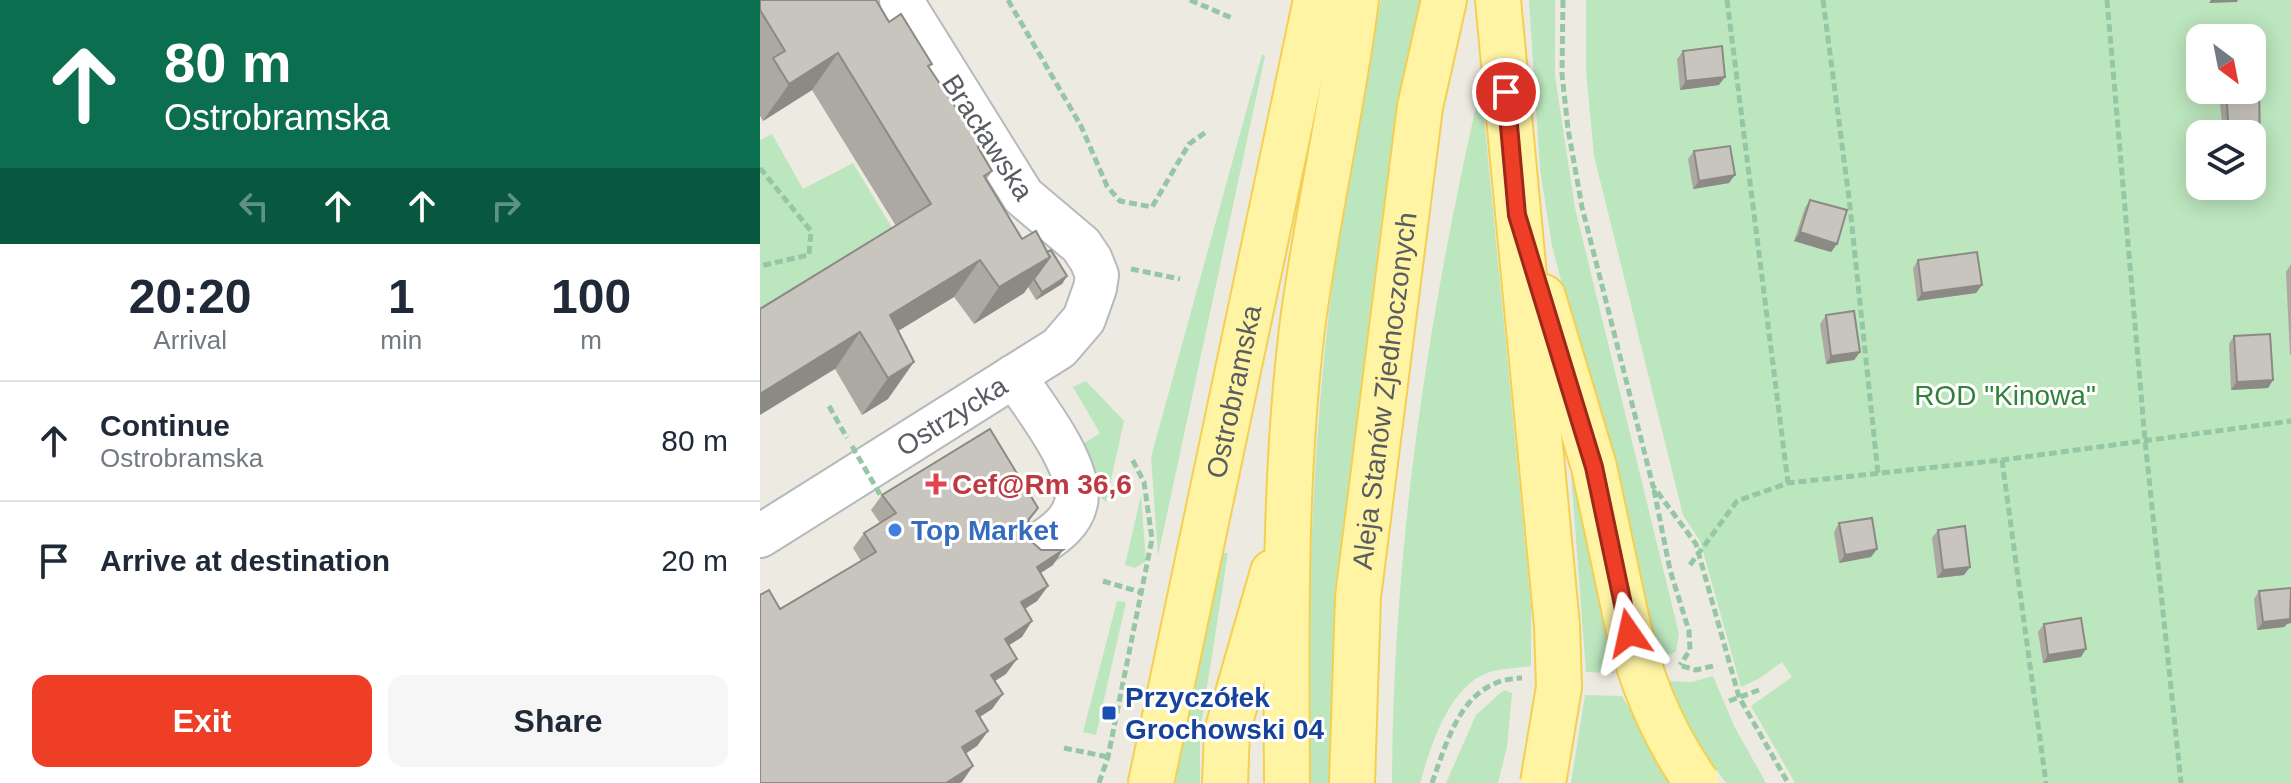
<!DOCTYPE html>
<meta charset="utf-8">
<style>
body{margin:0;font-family:Helvetica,sans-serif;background:#f6f6f7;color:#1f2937;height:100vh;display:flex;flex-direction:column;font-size:30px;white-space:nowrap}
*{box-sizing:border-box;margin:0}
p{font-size:26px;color:#747a83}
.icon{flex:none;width:44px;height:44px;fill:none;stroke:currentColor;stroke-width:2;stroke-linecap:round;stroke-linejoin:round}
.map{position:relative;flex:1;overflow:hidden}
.panel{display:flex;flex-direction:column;background:#fff;width:760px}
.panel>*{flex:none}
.top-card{background:#0b6e4f;color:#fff;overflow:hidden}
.needle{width:52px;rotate:148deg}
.controls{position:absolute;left:1426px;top:24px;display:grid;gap:16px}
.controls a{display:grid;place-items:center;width:80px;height:80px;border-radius:16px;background:#fff;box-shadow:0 4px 20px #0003;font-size:40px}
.pin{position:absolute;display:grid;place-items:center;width:68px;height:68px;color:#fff;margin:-34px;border:4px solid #fff;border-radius:50%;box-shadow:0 2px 8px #0007}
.me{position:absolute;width:88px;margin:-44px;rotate:349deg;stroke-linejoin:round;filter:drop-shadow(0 0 6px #0008)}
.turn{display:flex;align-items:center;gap:28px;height:168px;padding:0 32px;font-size:36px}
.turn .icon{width:104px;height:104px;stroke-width:2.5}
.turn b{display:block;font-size:56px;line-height:68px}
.lanes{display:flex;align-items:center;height:76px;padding:0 32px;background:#0003;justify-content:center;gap:40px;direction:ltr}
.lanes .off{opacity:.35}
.eta{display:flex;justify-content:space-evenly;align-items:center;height:136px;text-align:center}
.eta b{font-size:48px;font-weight:700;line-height:56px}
.action{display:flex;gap:16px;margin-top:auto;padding:16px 32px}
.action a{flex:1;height:92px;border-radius:16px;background:#ee3f26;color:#fff;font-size:32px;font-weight:700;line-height:92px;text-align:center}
.action a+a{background:#f6f6f7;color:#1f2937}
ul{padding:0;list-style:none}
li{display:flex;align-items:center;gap:24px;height:120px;padding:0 32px;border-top:2px solid #e0e1e3}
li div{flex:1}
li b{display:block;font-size:30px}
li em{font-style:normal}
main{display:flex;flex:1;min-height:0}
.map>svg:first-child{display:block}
</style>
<main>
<section class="panel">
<div class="top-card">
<div class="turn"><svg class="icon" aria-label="ahead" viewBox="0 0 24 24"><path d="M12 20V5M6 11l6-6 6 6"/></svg><div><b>80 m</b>Ostrobramska</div></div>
<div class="lanes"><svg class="icon off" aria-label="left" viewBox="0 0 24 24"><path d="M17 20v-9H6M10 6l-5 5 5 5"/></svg><svg class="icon" aria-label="ahead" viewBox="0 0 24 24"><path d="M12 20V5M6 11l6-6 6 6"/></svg><svg class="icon" aria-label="ahead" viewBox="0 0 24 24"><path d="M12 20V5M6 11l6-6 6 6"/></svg><svg class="icon off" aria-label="right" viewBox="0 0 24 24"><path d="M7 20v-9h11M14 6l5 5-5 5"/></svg></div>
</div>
<div class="eta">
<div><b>20:20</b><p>Arrival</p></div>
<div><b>1</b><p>min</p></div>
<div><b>100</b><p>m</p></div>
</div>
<ul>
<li><svg class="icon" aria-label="ahead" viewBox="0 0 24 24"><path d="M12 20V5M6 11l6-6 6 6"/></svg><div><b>Continue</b><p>Ostrobramska</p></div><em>80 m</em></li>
<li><svg class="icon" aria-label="arrive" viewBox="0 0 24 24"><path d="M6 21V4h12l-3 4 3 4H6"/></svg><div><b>Arrive at destination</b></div><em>20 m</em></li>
</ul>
<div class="action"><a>Exit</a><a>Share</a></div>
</section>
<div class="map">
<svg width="1531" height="783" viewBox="0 0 1531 783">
<rect width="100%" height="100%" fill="#edebe1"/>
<g fill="#bce6be" fill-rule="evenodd">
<path d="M621,0H673C645,143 614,286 597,431C583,548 577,665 572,783H551C542,521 564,256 621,0Z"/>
<path d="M769,0H795V76L815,208L919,634L916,652L900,657L792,246L780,169Z"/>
<path d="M826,0H1531V783H1035L991,706L1032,677L1022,662L1000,678L981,687L940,541L923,515L834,156L826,71ZM1440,38H1492V90H1440ZM1440,134H1492V186H1440Z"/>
<path d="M502,54L505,56L398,556L391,457Z"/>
<path d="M721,85L771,606V666C759,668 745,668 733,671C690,682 671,745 660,783H632C633,547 668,314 721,85Z"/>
<path d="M12,134L43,189L93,163L137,236L0,316V140Z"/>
<path d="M326,381L364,421L346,502L330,488L321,445L340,433L313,387Z"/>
<path d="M818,471L855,673L826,672L811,473Z"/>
<path d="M381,495L386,561L375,568L365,565Z"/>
<path d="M460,553H468L440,732V783H414Z"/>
<path d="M357,601L366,602L336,735L323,732Z"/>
<path d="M953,676L974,726L1006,783H966L929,731L907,681L932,682Z"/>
<path d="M744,690L752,693L747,747L738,783H686L716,715Z"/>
<path d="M825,695L862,696L912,783H811Z"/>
</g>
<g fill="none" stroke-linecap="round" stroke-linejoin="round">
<g stroke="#b6b9be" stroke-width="46">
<g id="minor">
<path d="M254,376C273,404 324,468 316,503C312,522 295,534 280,544"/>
<path id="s1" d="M0,536L299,348L324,319L335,288L337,275L331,260L321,245L263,196L141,0"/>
</g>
</g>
<g stroke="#f5cf52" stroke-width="48">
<g id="major">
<path d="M738,0L797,626"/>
<path d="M783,297L834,467L864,608"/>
<path id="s2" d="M391,783L556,0"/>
<path d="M465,783L467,732L513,572"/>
<path d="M527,783C526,632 524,479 542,329C556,218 582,110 596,0"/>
<path id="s3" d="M592,783L598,597L660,107L684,0"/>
</g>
</g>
<g stroke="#95c7a5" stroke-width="5" stroke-dasharray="8 4" stroke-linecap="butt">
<path d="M248,0L321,126L347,186L360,201L392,207L429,144L446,132"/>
<path d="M430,0L472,18"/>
<path d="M803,0L802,74L808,129L822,207L893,486L936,544L979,697L1028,783"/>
<path d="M967,0L1028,483"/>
<path d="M1063,0L1089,198L1118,474"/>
<path d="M1347,0L1385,440L1421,783"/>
<path d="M0,168L51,231L49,255L0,266"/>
<path d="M371,269L420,279"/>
<path d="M69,406L87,438"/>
<path d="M1242,460L1286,783"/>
<path d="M894,490L910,570L929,631L930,650L920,665"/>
<path d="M930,565L977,501L1028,483L1242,460L1531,421"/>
<path d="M343,581L383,593"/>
<path d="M922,666L936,670L957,665"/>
<path d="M969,701L999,690"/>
<path d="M304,748L348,757"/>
<path d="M339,783L348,757L392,539L384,482L371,457"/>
<path d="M672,783C689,735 704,679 762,678"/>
</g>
<use href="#minor" stroke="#fff" stroke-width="42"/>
<use href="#major" stroke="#fff4a4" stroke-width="44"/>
<g stroke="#f5cf52" stroke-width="48" stroke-linecap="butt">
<g id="major-bridge">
<path d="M864,608C877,672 899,729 937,783"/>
<path d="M783,783L799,687L797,626"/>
</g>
</g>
<path stroke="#95c7a5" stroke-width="5" stroke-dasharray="8 4" stroke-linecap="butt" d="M92,446L122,498"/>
<use href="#major-bridge" stroke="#fff4a4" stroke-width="44"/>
</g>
<g fill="#aca9a3">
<path d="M0,0L129,22L169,67L221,145L219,148L232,171L226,180L262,239L287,252L307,276L302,284L276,300L268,287L264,293L214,324L194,297L138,331L128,399L102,415L75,369L136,226L52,90L3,121L0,116Z"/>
<path d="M923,51L959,85L920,90L917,59Z"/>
<path d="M1492,83H1499L1500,149L1494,157H1492V134H1463L1459,92L1461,90H1466V92V90H1492Z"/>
<path d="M934,151L969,183L933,189L928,159Z"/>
<path d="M1050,200L1077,244L1071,252L1034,241L1045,208Z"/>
<path d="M1158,260L1222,285L1216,293L1157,301L1153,268Z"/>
<path d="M1531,264V355H1530L1526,272Z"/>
<path d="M1066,315L1100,352L1094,360L1066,364L1060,324Z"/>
<path d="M1474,336L1513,380L1508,388L1471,390L1469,344Z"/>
<path d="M122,495L268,522L267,530L271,541L293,565L281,573L288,586L277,601L265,609L262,637L249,645L246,674L235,681L243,694L232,709L220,717L228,731L217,746L205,754L213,766L200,783H0L20,609L101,561L93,548L104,533L120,523L111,510Z"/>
<path d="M1079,523L1117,549L1111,557L1079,563L1074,532Z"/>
<path d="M1178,530L1210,567L1204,575L1177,578L1172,538Z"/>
<path d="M1531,588V623L1527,624L1524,627L1497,630L1494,599L1499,591Z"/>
<path d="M1284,624L1321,657L1283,663L1278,632Z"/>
</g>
<g fill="#8c8a85">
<path d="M1451,0H1478L1477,2L1449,3Z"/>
<path d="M78,53L52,90L3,121L29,84Z"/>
<path d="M965,77L959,85L920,90L926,81Z"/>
<path d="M1492,149H1500L1494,157H1492Z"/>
<path d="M975,175L969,183L933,189L939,181Z"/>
<path d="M1040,232L1077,244L1071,252L1034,241Z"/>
<path d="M290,257L264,293L214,324L239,287Z"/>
<path d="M220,260L194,297L110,348L130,315Z"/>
<path d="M307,276L302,284L276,300L282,292Z"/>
<path d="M1222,285L1216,293L1157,301L1162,293Z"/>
<path d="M100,332L75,369L0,415V394Z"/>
<path d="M1100,352L1094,360L1066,364L1071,356Z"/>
<path d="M154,362L128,399L102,415L128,378Z"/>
<path d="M1513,380L1508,388L1471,390L1477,382Z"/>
<path d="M1117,549L1111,557L1079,563L1085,555Z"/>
<path d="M303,550L293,565L266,582L277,567Z"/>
<path d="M1210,567L1204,575L1177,578L1183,570Z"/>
<path d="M288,586L277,601L250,618L261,602Z"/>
<path d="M1531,616V623L1527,624L1524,627L1497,630L1503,622Z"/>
<path d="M272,621L262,637L235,654L245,639Z"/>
<path d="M1326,649L1321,657L1283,663L1288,655Z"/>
<path d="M257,659L246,674L220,690L231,675Z"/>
<path d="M243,694L232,709L205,726L216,711Z"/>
<path d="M228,731L217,746L191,763L202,747Z"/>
<path d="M213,766L202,782L200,783H185Z"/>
</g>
<g fill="#c8c5be" stroke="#8c8a85" stroke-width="2">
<path d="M0,0H116L129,22L141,14L172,64L168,66L221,145L218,147L232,171L224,176L262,239L276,231L290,257L239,287L220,260L130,315L154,362L128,378L100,332L0,394V309L171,204L78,53L29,84L13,58L25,51L0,10Z"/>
<path d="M962,46L965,77L926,81L923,51Z"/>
<path d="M1492,83H1499L1500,149H1492V134H1469L1466,90H1492Z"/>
<path d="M970,146L975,175L939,181L934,151Z"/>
<path d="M1050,200L1087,210L1077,244L1040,232Z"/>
<path d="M291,250L307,276L282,292L274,279L290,257L287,252Z"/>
<path d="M1217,252L1222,285L1162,293L1158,260Z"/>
<path d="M1094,311L1100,352L1071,356L1066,315Z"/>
<path d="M1510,334L1513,380L1477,382L1474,336Z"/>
<path d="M230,429L278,508L269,519L267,530L271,541L281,550H303L277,567L288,586L261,602L272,621L245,639L257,659L231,675L243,694L216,711L228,731L202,747L213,766L186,783H0V595L9,590L20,609L116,552L104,533L136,513L122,495Z"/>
<path d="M1112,518L1117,549L1085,555L1079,523Z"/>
<path d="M1205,526L1210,567L1183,570L1178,530Z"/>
<path d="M1531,588L1530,619L1503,622L1499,591Z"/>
<path d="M1321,618L1326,649L1288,655L1284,624Z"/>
</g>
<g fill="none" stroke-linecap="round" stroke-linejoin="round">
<g stroke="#9b2919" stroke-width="20">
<path id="route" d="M746,92L757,215L834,467L869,633"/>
</g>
<use href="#route" stroke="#ee3f26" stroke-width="14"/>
</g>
<path fill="#e0444e" stroke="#fff" stroke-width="3" d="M172 472h8v8h8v8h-8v8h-8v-8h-8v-8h8z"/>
<circle fill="#3f7fe0" stroke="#fff" stroke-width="3" cx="135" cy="530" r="8"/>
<rect fill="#1a4fb4" stroke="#fff" stroke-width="3" x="341" y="705" width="16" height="16" rx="4"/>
<g text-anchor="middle" stroke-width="6" stroke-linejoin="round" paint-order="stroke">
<g font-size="28" fill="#595d62" stroke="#fff">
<text transform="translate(228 137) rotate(57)" y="10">Bracławska</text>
<text dy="10" stroke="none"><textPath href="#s3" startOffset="394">Aleja Stanów Zjednoczonych</textPath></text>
<text dy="10" stroke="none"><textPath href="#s2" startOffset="400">Ostrobramska</textPath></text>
<text dy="10" stroke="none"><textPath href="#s1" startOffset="226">Ostrzycka</textPath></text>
</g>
<g font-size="28" fill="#318239" stroke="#fff">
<text x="1245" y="405">ROD "Kinowa"</text>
</g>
<g font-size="28" font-weight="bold" fill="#be3a42" stroke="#fff" text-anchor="start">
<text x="192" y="494">Cef@Rm 36,6</text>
</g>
<g font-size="28" font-weight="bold" fill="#366cbe" stroke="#fff" text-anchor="start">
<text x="151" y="540">Top Market</text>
</g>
<g font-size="28" font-weight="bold" fill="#164399" stroke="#fff" text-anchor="start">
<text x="365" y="707">Przyczółek<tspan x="365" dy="32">Grochowski 04</tspan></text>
</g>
</g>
</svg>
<div class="controls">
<a><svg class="needle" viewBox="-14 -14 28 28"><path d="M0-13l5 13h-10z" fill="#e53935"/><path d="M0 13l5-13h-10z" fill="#747a83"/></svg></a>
<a><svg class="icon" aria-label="layers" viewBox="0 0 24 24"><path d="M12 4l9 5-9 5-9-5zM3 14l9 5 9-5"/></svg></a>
</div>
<div class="pin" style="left:746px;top:92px;background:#d93025"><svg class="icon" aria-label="arrive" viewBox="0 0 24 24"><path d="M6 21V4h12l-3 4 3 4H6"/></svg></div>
<svg class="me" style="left:869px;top:633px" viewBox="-20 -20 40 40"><path d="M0-17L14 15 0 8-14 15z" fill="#ee3f26" stroke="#fff" stroke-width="4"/></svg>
</div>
</main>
